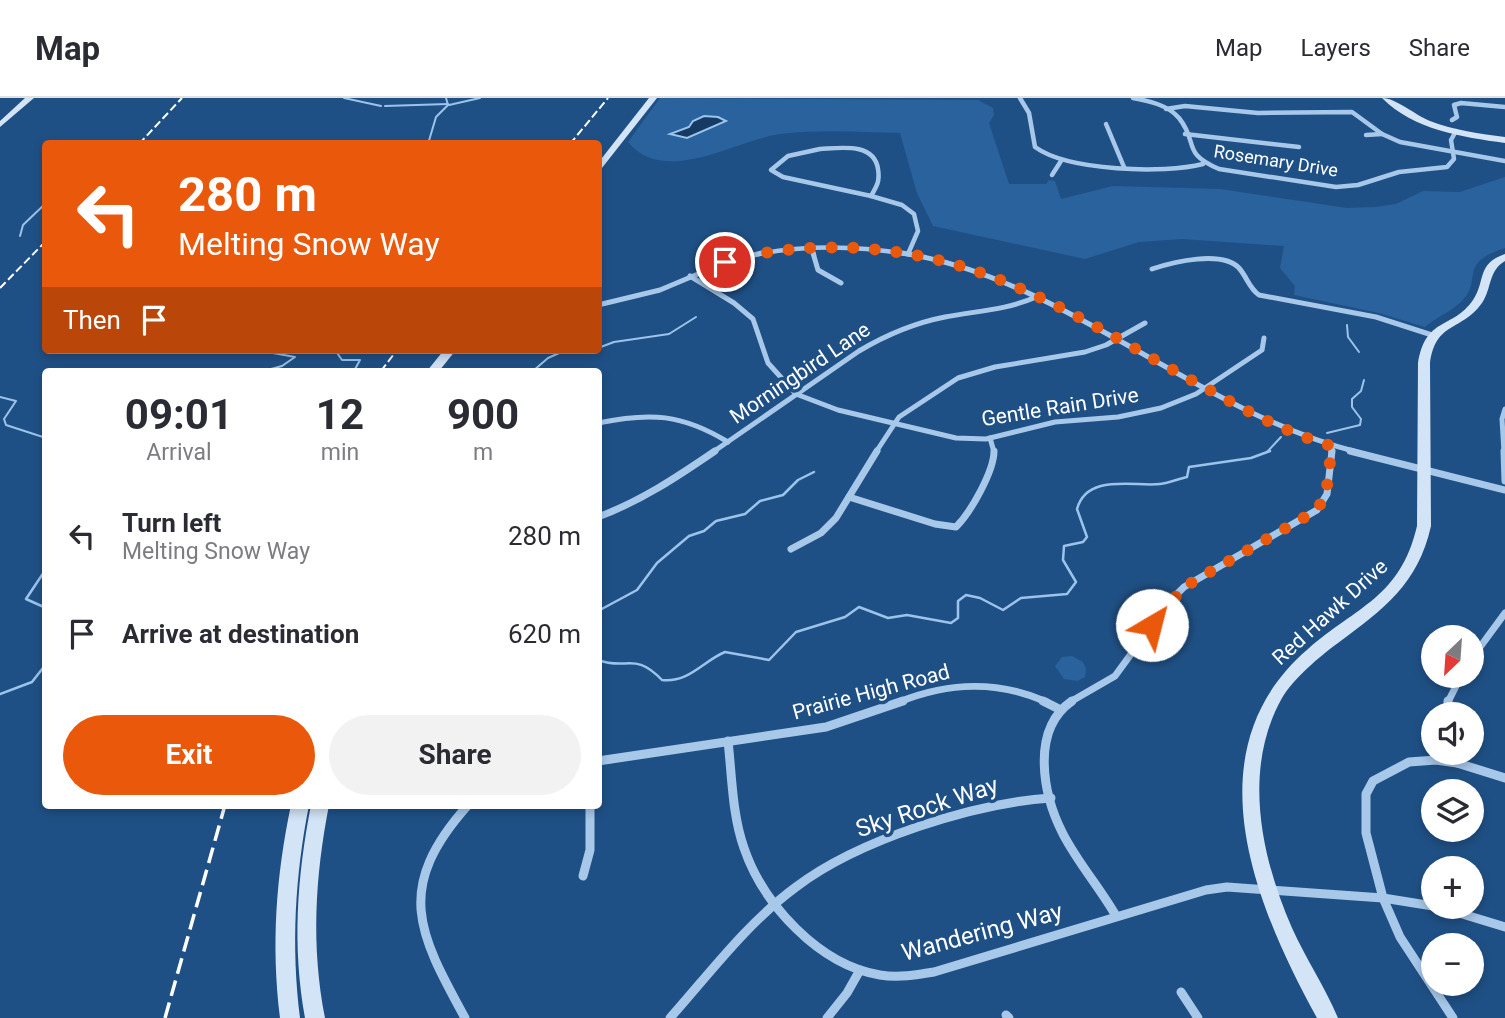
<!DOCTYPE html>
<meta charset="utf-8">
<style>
body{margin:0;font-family:Roboto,sans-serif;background:#f2f2f3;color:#2b2b33;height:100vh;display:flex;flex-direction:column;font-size:26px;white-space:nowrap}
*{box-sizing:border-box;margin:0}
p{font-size:23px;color:#7c7c81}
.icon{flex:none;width:38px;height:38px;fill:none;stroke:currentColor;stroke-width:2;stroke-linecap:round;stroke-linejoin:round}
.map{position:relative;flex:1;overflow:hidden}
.sheet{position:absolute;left:42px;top:270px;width:560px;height:441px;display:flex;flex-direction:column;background:#fff;border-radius:7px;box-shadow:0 4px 10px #0003}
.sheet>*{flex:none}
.top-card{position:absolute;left:42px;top:42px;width:560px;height:214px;border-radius:7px;box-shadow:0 4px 10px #0003;background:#ea580c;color:#fff;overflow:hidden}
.needle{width:46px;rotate:205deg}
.controls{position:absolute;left:1421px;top:527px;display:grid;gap:14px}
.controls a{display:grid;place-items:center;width:63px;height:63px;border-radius:50%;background:#fff;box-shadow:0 4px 10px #0003;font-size:35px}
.pin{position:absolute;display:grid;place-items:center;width:60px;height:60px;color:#fff;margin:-30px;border:4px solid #fff;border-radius:50%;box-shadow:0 2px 7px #0007}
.me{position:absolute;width:77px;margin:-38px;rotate:37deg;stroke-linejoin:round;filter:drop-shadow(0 0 5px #0008)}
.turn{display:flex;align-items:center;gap:24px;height:147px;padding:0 21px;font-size:32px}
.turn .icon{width:91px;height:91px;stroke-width:2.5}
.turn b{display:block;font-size:49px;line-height:60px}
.then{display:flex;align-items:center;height:66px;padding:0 21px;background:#0003;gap:14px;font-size:26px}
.eta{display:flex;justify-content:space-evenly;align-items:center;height:119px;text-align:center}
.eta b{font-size:42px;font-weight:700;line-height:49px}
.cta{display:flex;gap:14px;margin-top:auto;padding:14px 21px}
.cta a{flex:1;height:80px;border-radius:42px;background:#ea580c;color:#fff;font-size:28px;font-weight:700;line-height:80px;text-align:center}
.cta a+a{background:#f2f2f3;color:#2b2b33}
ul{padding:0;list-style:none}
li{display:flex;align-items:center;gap:21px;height:98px;padding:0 21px}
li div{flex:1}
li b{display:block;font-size:26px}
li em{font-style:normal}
header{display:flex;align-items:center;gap:42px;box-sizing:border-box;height:98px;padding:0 35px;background:#fff;border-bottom:2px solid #e1e1e2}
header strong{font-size:33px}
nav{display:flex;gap:38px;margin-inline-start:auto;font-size:24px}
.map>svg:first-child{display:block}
</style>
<header>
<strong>Map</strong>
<nav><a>Map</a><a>Layers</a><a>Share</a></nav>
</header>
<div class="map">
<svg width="1505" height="920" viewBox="0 0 1505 920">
<rect width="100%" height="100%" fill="#1f5085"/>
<g fill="#29629d">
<path d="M660,0L978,2L993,10L994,17L989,25L1009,86H1046L1049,82L1055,83L1061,101L1113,88L1220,91L1347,110L1375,109L1396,106L1423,93L1460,94L1505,79V150C1457,165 1483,182 1462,203C1451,214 1436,219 1425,229L1379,215L1294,197L1295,188L1280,170L1284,148L1182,141L1139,144L1085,161L933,128L917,95L900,35C861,34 820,31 780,36C735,42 665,89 628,44Z"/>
<path d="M1072,558L1083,564L1086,571L1085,579L1077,583L1064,581L1055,568L1062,559Z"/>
</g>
<path fill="#153a64" stroke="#9bc3eb" stroke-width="2" d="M704,18L718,19L726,23L687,40L670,36L689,29L693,23Z"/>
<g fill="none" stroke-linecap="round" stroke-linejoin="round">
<g stroke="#9bc3eb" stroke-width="2">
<path d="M344,0L381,8"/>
<path d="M449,7L480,0"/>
<path d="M385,8L448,6"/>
<path d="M428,46L436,19L448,7L446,0"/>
<path d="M20,138L23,127L46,105"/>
<path d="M1347,227L1348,239L1359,254"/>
<path d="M598,250L614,244L669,236L696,219"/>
<path d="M335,252L342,262H360L354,273"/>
<path d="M573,252L579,255L590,252"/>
<path d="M264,273L282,268L295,259L273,255L271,252"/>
<path d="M533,273L548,260L566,252"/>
<path d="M0,299L16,303L4,321L6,327L46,340"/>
<path d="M1327,335L1360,327L1361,321L1352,309V301L1361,293L1364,282"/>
<path d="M1267,354L1281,339"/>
</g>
<g stroke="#9bc3eb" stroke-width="2.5">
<path d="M46,471L26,501L46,510"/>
<path d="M598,513L637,492L657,465L689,438L704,433L716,423L745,416L760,403L783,397L798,382L814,374"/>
<path d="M598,562C627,573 634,553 662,582C689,585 703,563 725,554L769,562L796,534L845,519L859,509L888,520L907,517L951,525L958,520V503L966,497L980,500L1003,512L1021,500L1067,496L1076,484L1063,462L1064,448L1083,444L1087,439L1077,411C1087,375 1134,389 1160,386C1169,385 1178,381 1187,379L1189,369L1251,360L1270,353"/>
<path d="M0,596L32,584L46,566"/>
</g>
<g stroke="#a8c8ea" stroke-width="4.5">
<path d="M1020,0L1029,15L1035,49C1068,73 1164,76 1203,66"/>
<path d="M1133,0C1149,3 1168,7 1179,20C1199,45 1181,55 1219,71L1336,89L1358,87L1399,74L1447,69L1454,61L1451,42L1456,33"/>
<path d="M1166,11L1185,8L1258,15L1352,14L1382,36L1400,44L1505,63"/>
<path d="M1452,22L1457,19L1454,7L1461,5L1505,9"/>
<path d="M1106,26L1124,69"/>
<path d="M1185,36L1299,49"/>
<path d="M1366,37L1382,36"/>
<path d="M820,51C840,50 874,44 878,71C880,83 877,88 871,98L783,79L771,72L788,58Z"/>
<path d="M1052,77L1061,63"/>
<path d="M871,98L902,107L914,116L918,133L908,156"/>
<path d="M812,150L814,157"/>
<path d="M754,157C807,146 860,148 913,157"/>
</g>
<g stroke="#a8c8ea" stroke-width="5">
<path d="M813,155L818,172L841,185"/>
<path d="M902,155C1065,180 1197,314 1357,354"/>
<path d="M1152,171C1173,164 1222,152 1239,170C1247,179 1249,190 1259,197L1376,219L1432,237"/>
<path d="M690,178L734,205L753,221L768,265L796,296L838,312L956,340L986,341L1055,324L1118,319L1161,310L1196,296L1262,252L1264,240"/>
<path d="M598,207L660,192L729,163L762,155"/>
<path d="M598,325C650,314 682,316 728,344"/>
<path d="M990,340L994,354"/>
<path d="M713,354L859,253C886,237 914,225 945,219C976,213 1007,212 1036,199"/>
<path d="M876,354L899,319L958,280L995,269L1085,254L1106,247L1145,225"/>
<path d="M1331,354L1332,348"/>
<path d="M1504,354L1502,321L1505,311"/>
</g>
<g stroke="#a8c8ea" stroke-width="7">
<path d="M1350,353L1505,392"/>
<path d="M1504,353L1505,383"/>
<path d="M849,399L935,426L956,429C971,414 994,373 994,353"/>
<path d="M598,419C641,403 677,379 715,353"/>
<path d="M791,451L821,435L836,420L877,353"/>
<path d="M1472,560L1505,515"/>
<path d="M899,604C949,584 997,582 1047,604"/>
<path d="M1070,604L1115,578L1169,504L1184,489L1317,412L1327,396L1332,353"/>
<path d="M1448,604L1461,578"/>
</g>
<g stroke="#a8c8ea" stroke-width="9">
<path d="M1043,603L1061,612"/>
<path d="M1072,603C1030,632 1043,697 1063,736C1078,765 1100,790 1116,818"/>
<path d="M1448,603V616"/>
<path d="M728,643C732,678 732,716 744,750C763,806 819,867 880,877C898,880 916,877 934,874L1206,792L1227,789L1383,800L1433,808"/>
<path d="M1455,654L1457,665"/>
<path d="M598,663L826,629L903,603"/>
<path d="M583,778L590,752V707"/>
<path d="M1436,808L1505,829"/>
<path d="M1181,894L1198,920"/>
<path d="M1006,917L1009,920"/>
<path d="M465,920C418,834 394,790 468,707"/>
<path d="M670,920C710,875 747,825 796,789C858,742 974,705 1051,700"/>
<path d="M827,920L847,895L860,872"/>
<path d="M1453,920L1400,839L1383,800L1366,735V696L1373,683L1409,664L1436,662L1457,665L1505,680"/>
</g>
<g fill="#d3e4f7" fill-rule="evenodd">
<path d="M25,0H34L0,29V23Z"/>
<path d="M649,0H657L598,75V65Z"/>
<path d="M1382,0C1396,0 1415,17 1430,23C1454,32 1480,36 1505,39V45C1462,39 1414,32 1382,0Z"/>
<path d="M1505,156V163C1488,173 1492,190 1482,205C1461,234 1436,223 1430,265L1431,428C1418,486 1384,511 1338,545C1320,558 1293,581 1282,600C1242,671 1261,759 1292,830C1306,861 1325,889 1338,920H1317C1255,807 1190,652 1308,551C1357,508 1400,500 1417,428L1418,265C1426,218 1452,232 1473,202C1486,183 1476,166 1505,156Z"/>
<path d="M444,252H456L439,273H427Z"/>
<path d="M291,707H309C295,778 291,848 300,920H280C271,847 276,778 291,707Z"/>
<path d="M311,707H329C315,779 311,848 325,920H305C292,848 297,779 311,707Z"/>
</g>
<g stroke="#fff" stroke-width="2" stroke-dasharray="8 3.5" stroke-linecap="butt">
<path d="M139,46L182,0"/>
<path d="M570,46L608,0"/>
<path d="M0,190L46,143"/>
<path d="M381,273L397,252"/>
</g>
<path stroke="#fff" stroke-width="3.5" stroke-dasharray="16 7" stroke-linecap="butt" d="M165,920L225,707"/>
</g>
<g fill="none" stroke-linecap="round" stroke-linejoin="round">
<path stroke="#ea580c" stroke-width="12" stroke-dasharray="0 21.6" d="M725,164C805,141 897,146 976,173C1052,199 1123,245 1193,283C1239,308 1282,334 1332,348L1326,396L1317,412L1184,489L1152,527"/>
</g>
<g text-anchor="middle" stroke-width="7" stroke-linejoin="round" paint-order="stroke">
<g font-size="18" fill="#fff" stroke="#1f5085">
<text transform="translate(1276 63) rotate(9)" y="6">Rosemary Drive</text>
</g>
<g font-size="21" fill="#fff" stroke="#1f5085">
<text transform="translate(800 275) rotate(-34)" y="7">Morningbird Lane</text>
<text transform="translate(1060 309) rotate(-9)" y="7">Gentle Rain Drive</text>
<text transform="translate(1330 514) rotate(-42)" y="7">Red Hawk Drive</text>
<text transform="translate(871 594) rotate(-15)" y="7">Prairie High Road</text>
</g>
<g font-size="24" fill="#fff" stroke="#1f5085">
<text transform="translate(927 709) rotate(-18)" y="8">Sky Rock Way</text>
<text transform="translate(982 834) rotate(-15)" y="8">Wandering Way</text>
</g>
</g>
</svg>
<div class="controls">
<a><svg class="needle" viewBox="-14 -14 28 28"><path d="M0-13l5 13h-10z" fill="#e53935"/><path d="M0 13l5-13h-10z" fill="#7c7c81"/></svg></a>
<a><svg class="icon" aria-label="sound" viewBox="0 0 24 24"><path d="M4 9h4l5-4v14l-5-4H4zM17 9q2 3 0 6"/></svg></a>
<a><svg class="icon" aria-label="layers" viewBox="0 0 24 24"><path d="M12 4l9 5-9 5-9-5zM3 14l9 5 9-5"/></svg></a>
<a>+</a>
<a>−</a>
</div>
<div class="pin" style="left:725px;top:164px;background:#d93025"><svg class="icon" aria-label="arrive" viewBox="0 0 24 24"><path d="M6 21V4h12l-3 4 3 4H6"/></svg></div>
<svg class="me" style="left:1152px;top:527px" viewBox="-20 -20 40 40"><circle r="19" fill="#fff"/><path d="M0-13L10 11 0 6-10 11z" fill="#ea580c"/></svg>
<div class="top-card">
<div class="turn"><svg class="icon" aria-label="left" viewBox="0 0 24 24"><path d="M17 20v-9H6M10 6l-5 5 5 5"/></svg><div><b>280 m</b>Melting Snow Way</div></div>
<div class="then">Then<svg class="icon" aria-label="arrive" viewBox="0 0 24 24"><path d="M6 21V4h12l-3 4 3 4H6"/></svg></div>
</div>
<section class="sheet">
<div class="eta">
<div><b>09:01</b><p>Arrival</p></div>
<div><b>12</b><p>min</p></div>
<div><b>900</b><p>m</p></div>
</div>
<ul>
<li><svg class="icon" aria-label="left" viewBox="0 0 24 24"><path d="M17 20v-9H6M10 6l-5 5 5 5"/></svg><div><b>Turn left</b><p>Melting Snow Way</p></div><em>280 m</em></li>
<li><svg class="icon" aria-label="arrive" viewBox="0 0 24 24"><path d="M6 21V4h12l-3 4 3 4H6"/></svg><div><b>Arrive at destination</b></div><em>620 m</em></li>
</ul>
<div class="cta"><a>Exit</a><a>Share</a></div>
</section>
</div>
